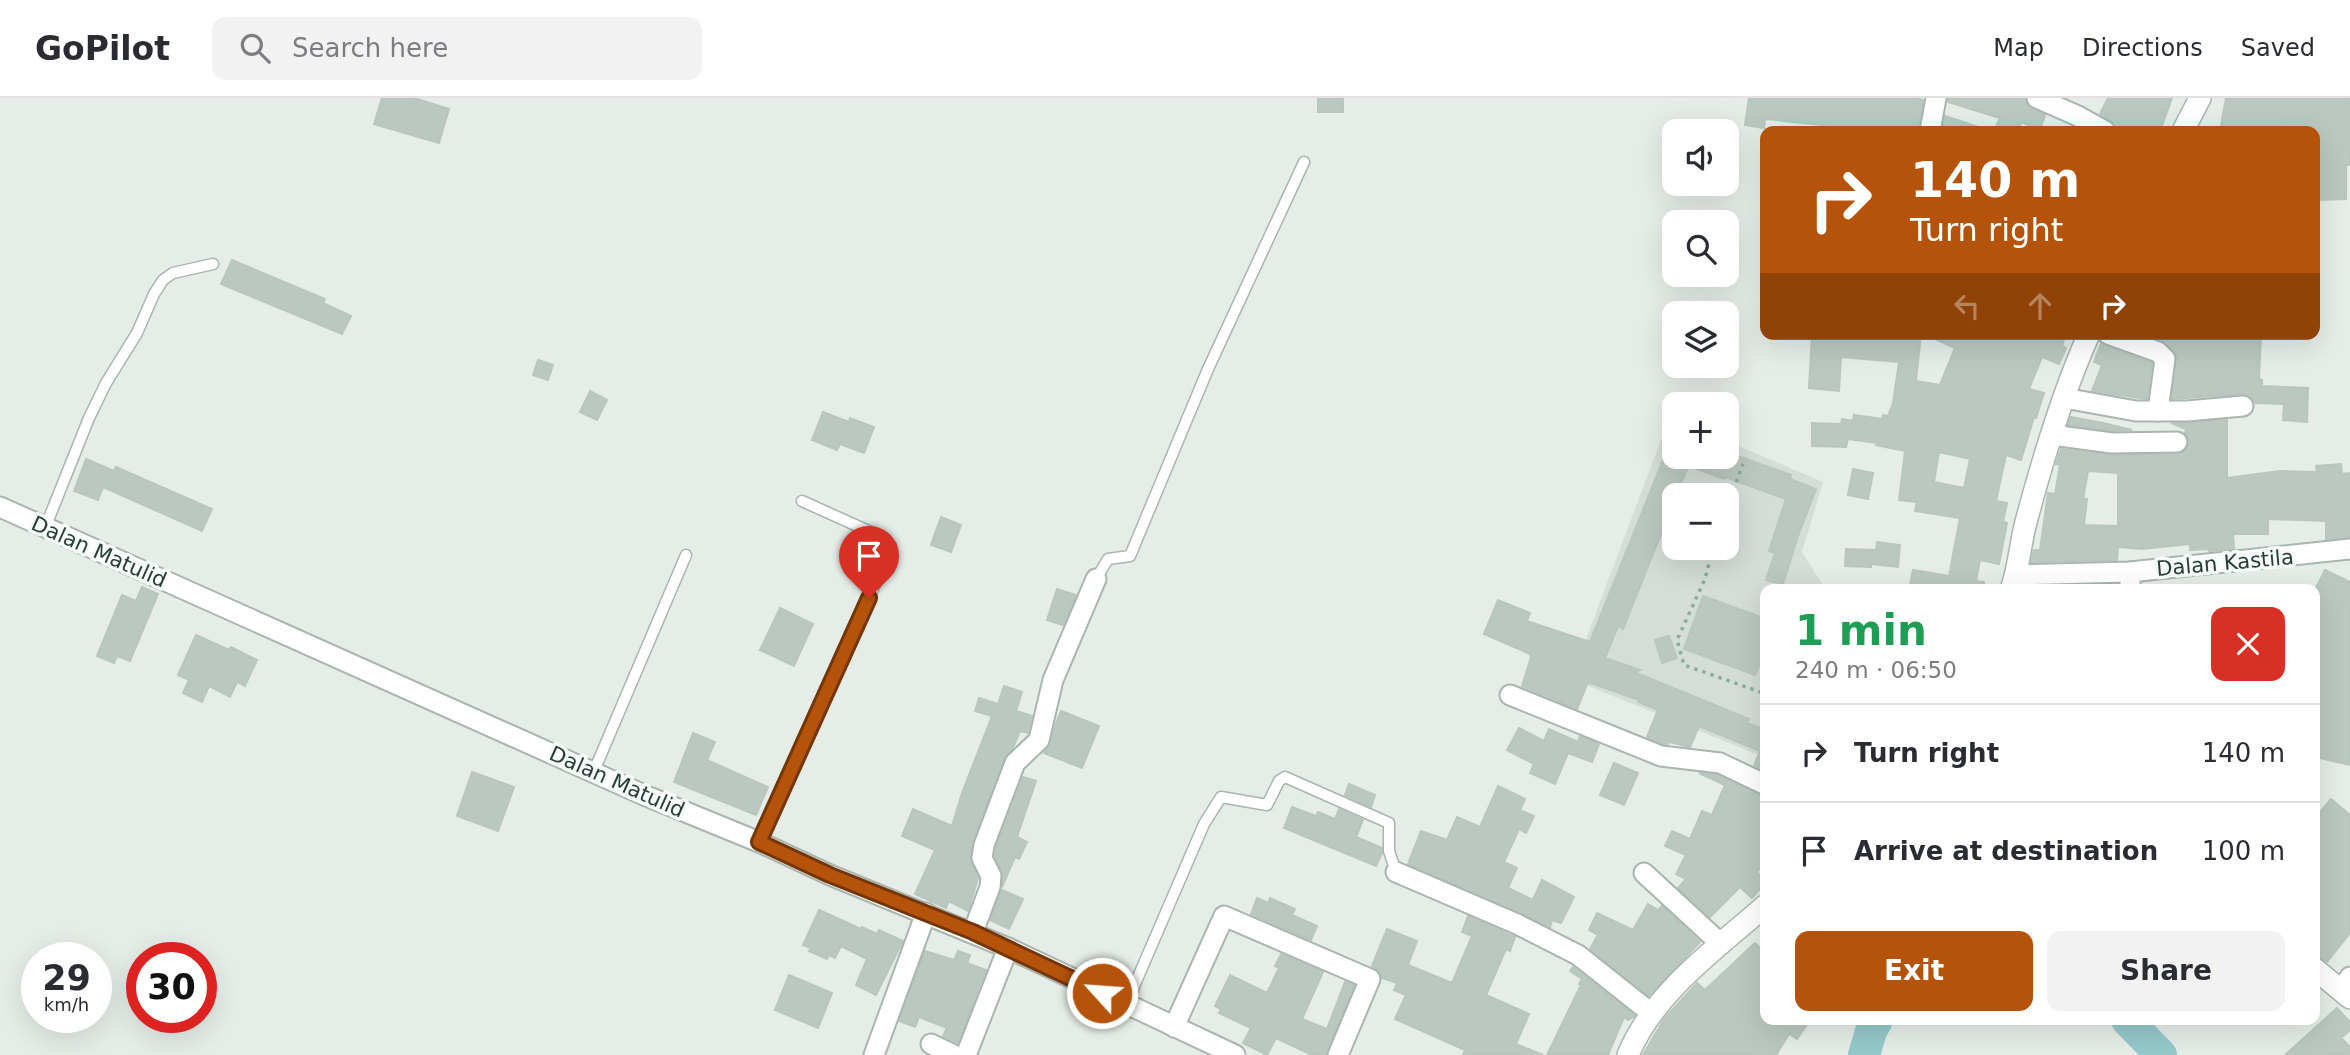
<!DOCTYPE html>
<meta charset="utf-8">
<style>
body{margin:0;font-family:"DejaVu Sans",sans-serif;background:#f2f2f3;color:#2b2b33;height:100vh;display:flex;flex-direction:column;font-size:26px;white-space:nowrap}
*{box-sizing:border-box;margin:0}
p{font-size:23px;color:#7c7c81}
.icon{flex:none;width:38px;height:38px;fill:none;stroke:currentColor;stroke-width:2;stroke-linecap:round;stroke-linejoin:round}
.map{position:relative;flex:1;overflow:hidden}
.drawer{position:absolute;left:1760px;top:486px;width:560px;height:441px;display:flex;flex-direction:column;background:#fff;border-radius:14px;box-shadow:0 7px 28px #0002}
.drawer>*{flex:none}
.guide{position:absolute;left:1760px;top:28px;width:560px;height:214px;border-radius:14px;box-shadow:0 7px 28px #0002;background:#b45309;color:#fff;overflow:hidden}
.tools{position:absolute;left:1662px;top:21px;display:grid;gap:14px}
.tools a{display:grid;place-items:center;width:77px;height:77px;border-radius:14px;background:#fff;box-shadow:0 7px 28px #0002;font-size:35px}
.speed{position:absolute;left:21px;top:844px;display:flex;gap:14px;font-size:35px;font-weight:700;text-align:center}
.speed>*{display:grid;place-content:center;width:91px;height:91px;border-radius:50%;background:#fff;box-shadow:0 7px 28px #0002;line-height:1}
.speed small{font-size:18px;font-weight:400}
.speed .limit{border:10px solid #d22;background:#fff;color:#111}
.pin{position:absolute;display:grid;place-items:center;width:60px;height:60px;color:#fff;margin:-72px -30px;border-radius:50% 50% 50% 0;rotate:-45deg;box-shadow:0 0 7px #0007}
.pin .icon{rotate:45deg}
.me{position:absolute;width:77px;margin:-38px;rotate:296deg;stroke-linejoin:round;filter:drop-shadow(0 0 5px #0008)}
.turn{display:flex;align-items:center;gap:24px;height:147px;padding:0 35px;font-size:32px}
.turn .icon{width:91px;height:91px;stroke-width:2.5}
.turn b{display:block;font-size:49px;line-height:60px}
.lanes{display:flex;align-items:center;height:66px;padding:0 35px;background:#0003;justify-content:center;gap:35px;direction:ltr}
.lanes .off{opacity:.35}
.round{display:grid;place-items:center;flex:none;width:74px;height:74px;border-radius:14px;background:#f2f2f3}
.headline{display:flex;align-items:center;justify-content:space-between;height:119px;padding:0 35px}
h1{font-size:42px;font-weight:700;line-height:52px;color:#1e9e55}
.primary-button{display:flex;gap:14px;margin-top:auto;padding:14px 35px}
.primary-button a{flex:1;height:80px;border-radius:14px;background:#b45309;color:#fff;font-size:28px;font-weight:700;line-height:80px;text-align:center}
.primary-button a+a{background:#f2f2f3;color:#2b2b33}
ul{padding:0;list-style:none}
li{display:flex;align-items:center;gap:21px;height:98px;padding:0 35px;border-top:2px solid #e1e1e2}
li div{flex:1}
li b{display:block;font-size:26px}
li em{font-style:normal}
header{display:flex;align-items:center;gap:42px;box-sizing:border-box;height:98px;padding:0 35px;background:#fff;border-bottom:2px solid #e1e1e2}
header strong{font-size:33px}
nav{display:flex;gap:38px;margin-inline-start:auto;font-size:24px}
.search{width:490px;height:63px;background:#f2f2f3;display:flex;align-items:center;gap:18px;box-sizing:border-box;padding:0 24px;border-radius:14px;color:#7c7c81;font-size:26px}
.map>svg:first-child{display:block}
</style>
<header>
<strong>GoPilot</strong>
<div class="search"><svg class="icon" aria-label="search" viewBox="0 0 24 24"><circle cx="10" cy="10" r="6"/><path d="M15 15l6 6"/></svg>Search here</div>
<nav><a>Map</a><a>Directions</a><a>Saved</a></nav>
</header>
<div class="map">
<svg width="2350" height="957" viewBox="0 0 2350 957">
<rect width="100%" height="100%" fill="#e6ede9"/>
<path fill="#d4ddd8" fill-rule="evenodd" d="M1670,318L1675,320V359H1727V343L1823,384L1802,454L1826,492H1766V660L1571,581ZM1675,397H1727V450H1675Z"/>
<g fill="none" stroke-linecap="round" stroke-linejoin="round">
<g stroke="#95c9cb" stroke-width="32">
<path d="M2127,922L2161,957"/>
<path d="M1864,957L1871,933L1877,922"/>
</g>
</g>
<g fill="#bbc8c2" stroke="#b9c6bf" stroke-width="2" fill-rule="evenodd">
<path d="M382,0H414L449,11L439,45L374,26Z"/>
<rect x="1318" y="0" width="25" height="14"/>
<path d="M1749,0H1916L1923,2L1918,33H1830L1831,28L1765,21L1764,30L1745,27Z"/>
<path d="M1948,0H2025L2028,8L2045,17L2040,32L2021,24L2020,28L2016,27L2014,33H1994L2000,20L1948,4Z"/>
<path d="M2108,0H2172L2160,33L2117,32L2111,23L2100,16Z"/>
<path d="M2226,0H2350V67H2346V101L2315,102L2316,33H2220Z"/>
<path d="M1945,18L1985,31L1984,33H1942Z"/>
<path d="M232,162L325,201L323,205L351,218L342,236L221,186Z"/>
<path d="M1812,236H1921L1916,283L1940,287L1955,250L1924,236H2066L2062,248L2066,250L2059,266L2042,259L2029,291L2044,295L2036,320L2034,319L2021,362L2006,357L1996,403L2007,405L2003,424L2007,425L1999,466L1980,462L1976,483L1984,484V492H1909L1913,472L1949,478L1960,420L1915,413L1917,404L1899,402L1905,353L1876,347L1877,345L1848,341L1846,349L1812,348V325L1841,326L1842,321L1853,323L1854,317L1882,321L1883,317L1888,318L1893,305L1899,264L1841,259L1839,293L1809,290ZM1939,354L1970,361L1964,390L1934,384Z"/>
<path d="M2145,236H2261L2259,281L2262,282V288L2308,290L2307,324L2283,322L2284,306L2255,305L2249,297L2243,296L2172,301L2176,257L2166,245Z"/>
<path d="M2101,246L2152,265L2147,301L2092,293L2102,267L2094,264Z"/>
<path d="M538,262L553,267L548,282L533,277Z"/>
<path d="M590,293L607,302L597,322L580,314Z"/>
<path d="M823,314L849,324L850,320L874,329L864,355L840,346L837,352L812,342Z"/>
<path d="M2071,319L2103,325L2132,332L2113,333L2068,327Z"/>
<path d="M2227,322V380L2280,373L2317,374L2316,368L2341,366L2342,376L2350,375V439L2326,441V423L2268,421V436H2233L2234,451L2209,453V451L2190,452V446L2142,451L2118,449L2117,462L2031,464L2034,452H2040L2048,395L2055,396L2060,367L2056,366L2061,351L2112,357L2178,356L2187,351L2189,343L2185,335L2186,331L2171,325ZM2088,373L2118,375V428L2084,427L2087,401H2083Z"/>
<path d="M1727,354L1791,377L1790,381L1816,391L1798,438L1783,486L1766,482L1775,455L1769,453L1786,401L1725,379L1724,381L1668,360L1727,359Z"/>
<path d="M86,361L114,373L116,369L212,411L202,433L103,389L98,402L74,393Z"/>
<path d="M1663,362L1687,371L1623,531L1618,528L1605,560L1640,572L1634,574L1749,621L1747,625L1766,632V673L1754,668L1760,653L1699,628L1690,649L1669,644L1668,646H1664L1647,639L1658,612L1638,604L1639,602L1588,584L1577,611L1522,588L1531,559L1530,556L1484,536L1498,502L1530,515L1527,523L1590,544Z"/>
<path d="M1853,371L1873,375L1868,401L1848,397Z"/>
<path d="M941,419L961,427L951,454L931,447Z"/>
<path d="M1877,444L1900,447L1898,469L1871,466V469L1845,468L1846,451L1876,452Z"/>
<path d="M2325,472L2350,484V667L2315,659V492Z"/>
<path d="M2115,487V492H2025L2026,489Z"/>
<path d="M142,489L158,496L130,563L117,558L114,565L97,558L122,497L136,503Z"/>
<path d="M1057,491L1076,497L1063,527L1047,522Z"/>
<path d="M1703,498L1766,521V570L1759,568L1755,577L1684,551Z"/>
<path d="M780,510L813,526L794,568L760,552Z"/>
<path d="M196,537L229,552L231,549L257,562L245,588L237,584L230,599L209,588L202,604L183,595L189,582L178,577Z"/>
<path d="M1669,538L1677,560L1662,565L1655,542Z"/>
<path d="M1004,588L1022,594L1016,613L1032,618L1028,635L1020,633L1013,650L1004,661L973,743L970,759L978,780L968,813L949,803L946,810L915,796L935,752L902,738L913,711L952,728L962,695L992,618L975,613L979,600L998,606Z"/>
<path d="M1061,613L1099,628L1082,670L1044,655L1051,645L1056,625Z"/>
<path d="M1519,630L1544,643L1549,631L1578,644L1580,638L1599,646L1592,664L1568,655L1555,686L1530,675L1534,666L1507,652Z"/>
<path d="M693,635L715,644L707,662L768,689L756,717L674,684Z"/>
<path d="M1614,665L1638,675L1624,707L1600,697Z"/>
<path d="M472,674L514,689L498,733L457,718Z"/>
<path d="M1699,675L1717,677L1766,699V763L1757,774L1766,784L1752,800L1740,789L1710,819L1678,790L1686,781L1676,776L1686,757L1665,748L1672,733L1690,741L1702,713L1712,717L1725,687Z"/>
<path d="M1023,679L1036,683L1017,739L1027,744L1019,761L1015,759L1002,789L1003,778L995,758L996,750Z"/>
<path d="M1349,686L1375,697L1371,709L1345,697Z"/>
<path d="M1498,688L1525,701L1520,712L1534,718L1526,735L1519,731L1504,764L1517,770L1508,790L1533,802L1542,782L1574,799L1561,825L1552,822L1550,829L1408,766L1421,733L1447,742L1457,719L1480,729Z"/>
<path d="M2331,701L2350,717V835L2327,864L2315,856V720Z"/>
<path d="M1292,709L1316,718L1318,714L1335,721L1339,711L1363,722L1356,739L1382,750V755L1376,768L1284,730Z"/>
<path d="M1002,792L1023,801L1009,831L990,822Z"/>
<path d="M1257,800L1268,805L1270,800L1295,811L1292,817L1317,828L1311,842L1251,816Z"/>
<path d="M1648,806L1658,812L1662,808L1700,844L1649,898L1590,851L1598,837L1589,832L1597,815L1633,832Z"/>
<path d="M819,812L861,831L862,829L877,836L879,832L903,843L876,897L856,887L867,861L841,848L835,860L829,857L827,861L809,853L811,850L803,847Z"/>
<path d="M1468,818L1515,839L1510,853L1506,851L1486,897L1529,916L1516,946L1543,957H1463L1465,952L1395,921L1406,897L1394,892L1397,885L1382,880L1379,873L1372,868L1387,831L1417,843L1408,867L1452,885L1472,838L1462,834Z"/>
<path d="M1755,845L1766,856V922H1798L1806,928L1797,941L1789,936L1776,957H1643L1664,921L1697,885L1705,892Z"/>
<path d="M925,853L954,862L958,853L970,857L967,865L986,872L958,945L943,938L947,930L919,919L915,929L899,923Z"/>
<path d="M1281,856L1323,874L1302,921L1327,931L1345,884L1354,887L1326,957H1312L1276,940L1267,957L1243,945L1251,930L1219,915L1221,911L1215,908L1230,877L1267,895L1279,870L1275,868Z"/>
<path d="M1573,869L1635,918L1628,922L1624,919L1608,957H1547L1581,887L1579,886L1582,881L1570,873Z"/>
<path d="M789,877L832,895L818,930L775,912Z"/>
<path d="M2337,910L2350,924V932L2341,940L2350,949V957H2285Z"/>
</g>
<g fill="none" stroke-linecap="round" stroke-linejoin="round">
<g stroke="#a9b5af" stroke-width="13">
<g id="service">
<path d="M45,430L89,320L106,285L137,235L154,196L163,182L173,175L213,166"/>
<path d="M1096,481L1108,461L1130,458L1208,271L1304,64"/>
<path d="M594,673L686,457"/>
<path d="M759,744L891,451V448L884,440L802,403"/>
<path d="M1126,907L1204,726L1221,699L1267,707L1279,683L1285,679L1389,725V753L1396,774"/>
</g>
</g>
<g stroke="#a9b5af" stroke-width="23">
<g id="minor">
<path d="M2037,0L2078,18L2105,33"/>
<path d="M1930,33L1936,0"/>
<path d="M2108,236L2158,254L2165,261L2158,313"/>
<path d="M2064,300L2136,313H2187L2243,308"/>
<path d="M2052,337L2112,345L2177,344"/>
<path d="M0,409L644,697L759,744L830,777L1008,850L1235,957"/>
<path d="M2130,474V492"/>
<path d="M2016,477L2130,474L2350,451"/>
<path d="M1510,597L1661,658L1720,665L1766,687"/>
<path d="M1396,774L1517,826L1578,857L1651,915"/>
<path d="M1644,775L1721,846"/>
<path d="M973,834L990,789L991,778L982,760L984,747L1015,665L1039,642L1053,582L1096,481"/>
<path d="M2341,892L2350,879"/>
<path d="M1174,929L1224,818L1370,881L1338,957"/>
<path d="M931,946L954,957"/>
<path d="M874,957L926,815"/>
<path d="M966,957L1008,850"/>
</g>
</g>
<g stroke="#a9b5af" stroke-width="24">
<g id="tertiary">
<path d="M2183,33L2200,0"/>
<path d="M2011,492C2019,470 2020,446 2026,424C2043,360 2062,296 2089,236"/>
<path d="M2315,871L2350,900"/>
<path d="M1628,957C1654,894 1716,851 1766,807"/>
</g>
</g>
<g stroke="#8aad9e" stroke-width="3.5" stroke-dasharray="3.5 5" stroke-linecap="butt">
<path d="M1727,408L1743,366"/>
<path d="M1713,450L1705,481L1677,542L1684,567L1766,596"/>
</g>
<use href="#service" stroke="#fff" stroke-width="10"/>
<use href="#minor" stroke="#fff" stroke-width="19"/>
<use href="#tertiary" stroke="#fff" stroke-width="21"/>
</g>
<g fill="none" stroke-linecap="round" stroke-linejoin="round">
<g stroke="#753606" stroke-width="18">
<path id="route" d="M869,500L759,744L830,777L973,834L1102,895"/>
</g>
<use href="#route" stroke="#b45309" stroke-width="12"/>
</g>
<g text-anchor="middle" stroke-width="7" stroke-linejoin="round" paint-order="stroke">
<g font-size="21" fill="#273d35" stroke="#f6faf8">
<text transform="translate(99 454) rotate(24)" y="7">Dalan Matulid</text>
<text transform="translate(2225 465) rotate(-5)" y="7">Dalan Kastila</text>
<text transform="translate(617 684) rotate(24)" y="7">Dalan Matulid</text>
</g>
</g>
</svg>
<div class="tools">
<a><svg class="icon" aria-label="sound" viewBox="0 0 24 24"><path d="M4 9h4l5-4v14l-5-4H4zM17 9q2 3 0 6"/></svg></a>
<a><svg class="icon" aria-label="search" viewBox="0 0 24 24"><circle cx="10" cy="10" r="6"/><path d="M15 15l6 6"/></svg></a>
<a><svg class="icon" aria-label="layers" viewBox="0 0 24 24"><path d="M12 4l9 5-9 5-9-5zM3 14l9 5 9-5"/></svg></a>
<a>+</a>
<a>−</a>
</div>
<div class="speed"><div>29<small>km/h</small></div><div class="limit">30</div></div>
<div class="pin" style="left:869px;top:500px;background:#d93025"><svg class="icon" aria-label="arrive" viewBox="0 0 24 24"><path d="M6 21V4h12l-3 4 3 4H6"/></svg></div>
<svg class="me" style="left:1102px;top:895px" viewBox="-20 -20 40 40"><circle r="17" fill="#b45309" stroke="#fff" stroke-width="3"/><path d="M0-11L8 9 0 5-8 9z" fill="#fff"/></svg>
<div class="guide">
<div class="turn"><svg class="icon" aria-label="right" viewBox="0 0 24 24"><path d="M7 20v-9h11M14 6l5 5-5 5"/></svg><div><b>140 m</b>Turn right</div></div>
<div class="lanes"><svg class="icon off" aria-label="left" viewBox="0 0 24 24"><path d="M17 20v-9H6M10 6l-5 5 5 5"/></svg><svg class="icon off" aria-label="ahead" viewBox="0 0 24 24"><path d="M12 20V5M6 11l6-6 6 6"/></svg><svg class="icon" aria-label="right" viewBox="0 0 24 24"><path d="M7 20v-9h11M14 6l5 5-5 5"/></svg></div>
</div>
<section class="drawer">
<div class="headline"><div><h1>1 min</h1><p>240 m · 06:50</p></div><a class="round" style="background:#d93025;color:#fff"><svg class="icon" aria-label="close" viewBox="0 0 24 24"><path d="M6 6l12 12M18 6L6 18"/></svg></a></div>
<ul>
<li><svg class="icon" aria-label="right" viewBox="0 0 24 24"><path d="M7 20v-9h11M14 6l5 5-5 5"/></svg><div><b>Turn right</b></div><em>140 m</em></li>
<li><svg class="icon" aria-label="arrive" viewBox="0 0 24 24"><path d="M6 21V4h12l-3 4 3 4H6"/></svg><div><b>Arrive at destination</b></div><em>100 m</em></li>
</ul>
<div class="primary-button"><a>Exit</a><a>Share</a></div>
</section>
</div>
